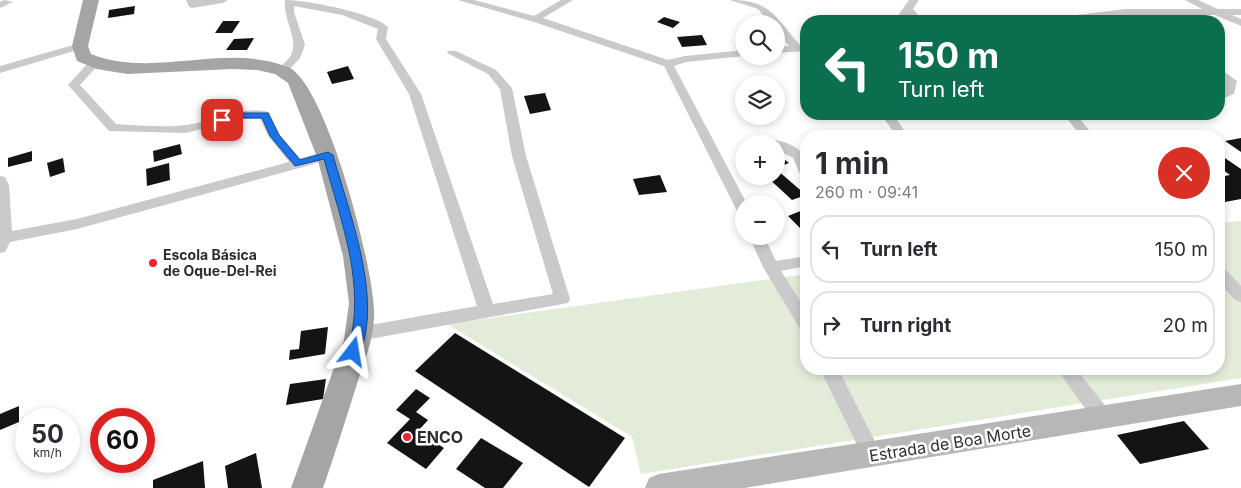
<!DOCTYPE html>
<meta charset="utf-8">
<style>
body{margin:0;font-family:Inter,sans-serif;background:#f2f2f3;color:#2b2b33;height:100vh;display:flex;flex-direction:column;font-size:19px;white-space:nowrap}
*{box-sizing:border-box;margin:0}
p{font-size:16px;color:#7c7c81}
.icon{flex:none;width:28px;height:28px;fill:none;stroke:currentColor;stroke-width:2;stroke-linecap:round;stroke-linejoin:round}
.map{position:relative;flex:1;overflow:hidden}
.panel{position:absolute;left:800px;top:130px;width:425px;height:245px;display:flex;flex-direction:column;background:#fff;border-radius:20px;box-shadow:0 2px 8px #0003}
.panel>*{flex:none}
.top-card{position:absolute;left:800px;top:15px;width:425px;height:105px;border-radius:20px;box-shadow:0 2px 8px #0003;background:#0b6e4f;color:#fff;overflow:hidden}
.fabs{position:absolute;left:735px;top:15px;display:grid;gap:10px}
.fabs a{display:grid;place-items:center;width:50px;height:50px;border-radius:50%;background:#fff;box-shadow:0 2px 8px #0003;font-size:25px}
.speed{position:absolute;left:15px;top:408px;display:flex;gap:10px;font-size:25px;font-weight:700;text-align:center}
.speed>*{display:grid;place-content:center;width:65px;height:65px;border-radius:50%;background:#fff;box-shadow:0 2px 8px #0003;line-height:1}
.speed small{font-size:12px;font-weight:400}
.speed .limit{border:8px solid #d22;background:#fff;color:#111}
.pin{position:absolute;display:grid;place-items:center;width:42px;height:42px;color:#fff;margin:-21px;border-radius:10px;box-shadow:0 2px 8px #0006}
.me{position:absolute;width:55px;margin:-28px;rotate:14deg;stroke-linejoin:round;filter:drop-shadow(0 0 4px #0008)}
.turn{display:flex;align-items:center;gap:18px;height:105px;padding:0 15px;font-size:22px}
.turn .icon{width:65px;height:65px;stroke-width:2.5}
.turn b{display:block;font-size:35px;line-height:42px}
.round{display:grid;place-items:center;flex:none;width:52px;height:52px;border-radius:26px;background:#f2f2f3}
.headline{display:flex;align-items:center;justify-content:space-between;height:85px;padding:0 15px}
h1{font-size:30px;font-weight:700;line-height:38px}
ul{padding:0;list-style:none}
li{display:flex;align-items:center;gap:15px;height:68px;margin:0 10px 8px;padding:0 5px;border:2px solid #e1e1e2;border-radius:20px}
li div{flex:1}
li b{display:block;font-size:19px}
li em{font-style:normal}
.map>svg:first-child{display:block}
</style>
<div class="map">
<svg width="1241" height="488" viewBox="0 0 1241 488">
<rect width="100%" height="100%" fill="#fff"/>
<path fill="#e3ecd9" d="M1241,221V378L641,474L632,437L447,324L806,274V369H1219V223Z"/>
<g fill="#141414">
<path d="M135,6L134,14L108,18L109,10Z"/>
<path d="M664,17L680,22L673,28L657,22Z"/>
<path d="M223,21H240L232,33H215Z"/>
<path d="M702,35L707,45L682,47L677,37Z"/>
<path d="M254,38L247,50H226L234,39Z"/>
<path d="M348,66L354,79L332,84L327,72Z"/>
<path d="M545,93L551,110L530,114L524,96Z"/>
<path d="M757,137L765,144L744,142Z"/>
<path d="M1241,138V152L1225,141Z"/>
<path d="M180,144L182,154L154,162L153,151Z"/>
<path d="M32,151V161L8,167V158Z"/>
<path d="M776,153L789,163L776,168Z"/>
<path d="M1219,154L1241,169V199L1225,202L1219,198V177L1230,175L1219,167Z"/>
<path d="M63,158L65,172L50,177L47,163Z"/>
<path d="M169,163L170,180L147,186L146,169Z"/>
<path d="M776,169L806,195L792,200L766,176H776Z"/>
<path d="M660,175L667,192L639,195L633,179Z"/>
<path d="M803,210L806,214V234L788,216Z"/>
<path d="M328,327L325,354L289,360L290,350L299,349L301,331Z"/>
<path d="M455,333L625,438L589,487L415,371Z"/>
<path d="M326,379L323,399L286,405L290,384Z"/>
<path d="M416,389L430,398L416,412L428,420L418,431L444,448L426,469L387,443L410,419L396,410Z"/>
<path d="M19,406V422L0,430V414Z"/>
<path d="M1184,421L1209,449L1140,464L1117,435Z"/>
<path d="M481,438L523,463L503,488H485L456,469Z"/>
<path d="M256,453L262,488H228L225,466Z"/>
<path d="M203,461L205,488H153V480Z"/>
</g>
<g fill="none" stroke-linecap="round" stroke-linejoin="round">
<g fill="#cacaca" fill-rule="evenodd">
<path d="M4,0L13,2L0,8V2Z"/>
<path d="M186,0H228L223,3L192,8L189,7Z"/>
<path d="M285,0C306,0 374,13 388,27L386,39L421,94L493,304L553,294L512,156L500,89L488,74L447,53L448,51H456L496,70L512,88L526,156L570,299L568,303L359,341L353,339L351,334L353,329L359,327L477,306L409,94L376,39L378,29L342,15L294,6V12L305,45L300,58L287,72H279L277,70C281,65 288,61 291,55C299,40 283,20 285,0Z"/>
<path d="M458,0H474L534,16L561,0H573L543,18L668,60L685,56L744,50V56L686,62L674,66L747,204H744V216L737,211L664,66L531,21Z"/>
<path d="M730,0C771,0 775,17 800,45H806V51L776,53V47L789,46L776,31V24H770L758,9Z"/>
<path d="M909,0H919L913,9L923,21H913L908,16L904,21H894Z"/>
<path d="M1185,0H1198L1218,9H1241V15H1232L1241,19V26L1215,15H1126L1074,21H1046L1051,18L1126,9H1202Z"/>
<path d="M80,43L84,44V48L0,73V66Z"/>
<path d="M94,60L100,63L80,85L116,124C139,125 164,128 186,125C214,122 240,105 269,112L280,135L300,158L328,151L335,155L333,158L303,167L77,229L10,242L5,252L0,253V176L5,177L9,185L12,231L77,219L289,162L268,136L260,119H240L186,133L109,131L68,85L90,61Z"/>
<path d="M1219,68L1237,81L1234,94L1219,100V92L1224,90L1225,82L1219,77Z"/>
<path d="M881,114H893L908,136H896Z"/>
<path d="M1068,114H1080V119L1094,136H1081L1068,120Z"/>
<path d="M776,140C801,146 806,153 806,177L801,176L793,158L776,149V144H770Z"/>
<path d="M749,236H764L776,261L806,256V266L781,271L806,310V331L800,329L763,267Z"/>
<path d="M1219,267L1225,269L1241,286V302L1235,300L1219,283Z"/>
<path d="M820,369H838L882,455L879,461L872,464L865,461Z"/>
<path d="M1057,369H1076L1111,413L1113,419L1111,425L1104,427L1097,425Z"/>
</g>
<path fill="#b7b7b7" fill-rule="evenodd" d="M1241,384V406L744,488H645L649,478L659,474Z"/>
<path fill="#a5a5a5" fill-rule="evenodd" d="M83,0H99L88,46L91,54C154,79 225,42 288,67C326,82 377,276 374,318C373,341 364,362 357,384C346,419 335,453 323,488H291L344,340L349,303L343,256L317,157L288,83L275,74L257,70L232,69L127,74L97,69L77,61L72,46Z"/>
</g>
<path fill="#1a73e8" stroke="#114b97" d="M240,113H268L279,135L300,160L328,152L333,155C348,210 385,302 358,356H349L347,352C368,288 341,222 324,159L295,166L270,136L262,118H240L222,123L217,120Z"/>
<g fill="#ef242d" stroke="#fff" stroke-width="2">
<circle cx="153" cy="263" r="5"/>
<circle cx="407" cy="437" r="5"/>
</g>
<g text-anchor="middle" stroke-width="5" stroke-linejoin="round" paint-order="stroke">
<g font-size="14" font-weight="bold" fill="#2d2d2d" stroke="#fff" text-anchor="start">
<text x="163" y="260">Escola Básica<tspan x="163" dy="16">de Oque-Del-Rei</tspan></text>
</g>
<g font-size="16" font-weight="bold" fill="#2d2d2d" stroke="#fff" text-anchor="start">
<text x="417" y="443">ENCO</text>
</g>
<g font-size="16" fill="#2d2d2d" stroke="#fff">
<text transform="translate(950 443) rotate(-9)" y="6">Estrada de Boa Morte</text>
</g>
</g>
</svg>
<div class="fabs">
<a><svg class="icon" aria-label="search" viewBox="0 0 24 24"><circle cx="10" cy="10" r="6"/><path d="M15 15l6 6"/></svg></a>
<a><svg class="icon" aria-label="layers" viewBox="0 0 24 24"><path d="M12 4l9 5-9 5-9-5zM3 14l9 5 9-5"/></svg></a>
<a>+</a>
<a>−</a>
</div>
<div class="speed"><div>50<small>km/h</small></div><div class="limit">60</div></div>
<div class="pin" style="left:222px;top:120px;background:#d93025"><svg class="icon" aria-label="arrive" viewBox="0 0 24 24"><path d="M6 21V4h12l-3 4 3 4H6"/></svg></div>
<svg class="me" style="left:353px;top:352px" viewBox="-20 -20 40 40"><path d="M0-17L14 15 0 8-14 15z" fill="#1a73e8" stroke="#fff" stroke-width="4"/></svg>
<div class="top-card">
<div class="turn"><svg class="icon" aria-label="left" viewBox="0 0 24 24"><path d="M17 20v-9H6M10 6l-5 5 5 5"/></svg><div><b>150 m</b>Turn left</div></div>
</div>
<section class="panel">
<div class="headline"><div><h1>1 min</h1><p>260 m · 09:41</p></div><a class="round" style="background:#d93025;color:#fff"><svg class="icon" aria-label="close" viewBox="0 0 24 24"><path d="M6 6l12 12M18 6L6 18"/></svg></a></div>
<ul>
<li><svg class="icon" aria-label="left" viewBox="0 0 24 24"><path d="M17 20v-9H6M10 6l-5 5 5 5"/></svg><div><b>Turn left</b></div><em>150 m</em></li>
<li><svg class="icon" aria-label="right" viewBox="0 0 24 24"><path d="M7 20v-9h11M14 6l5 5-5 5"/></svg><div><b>Turn right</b></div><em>20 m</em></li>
</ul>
</section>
</div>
